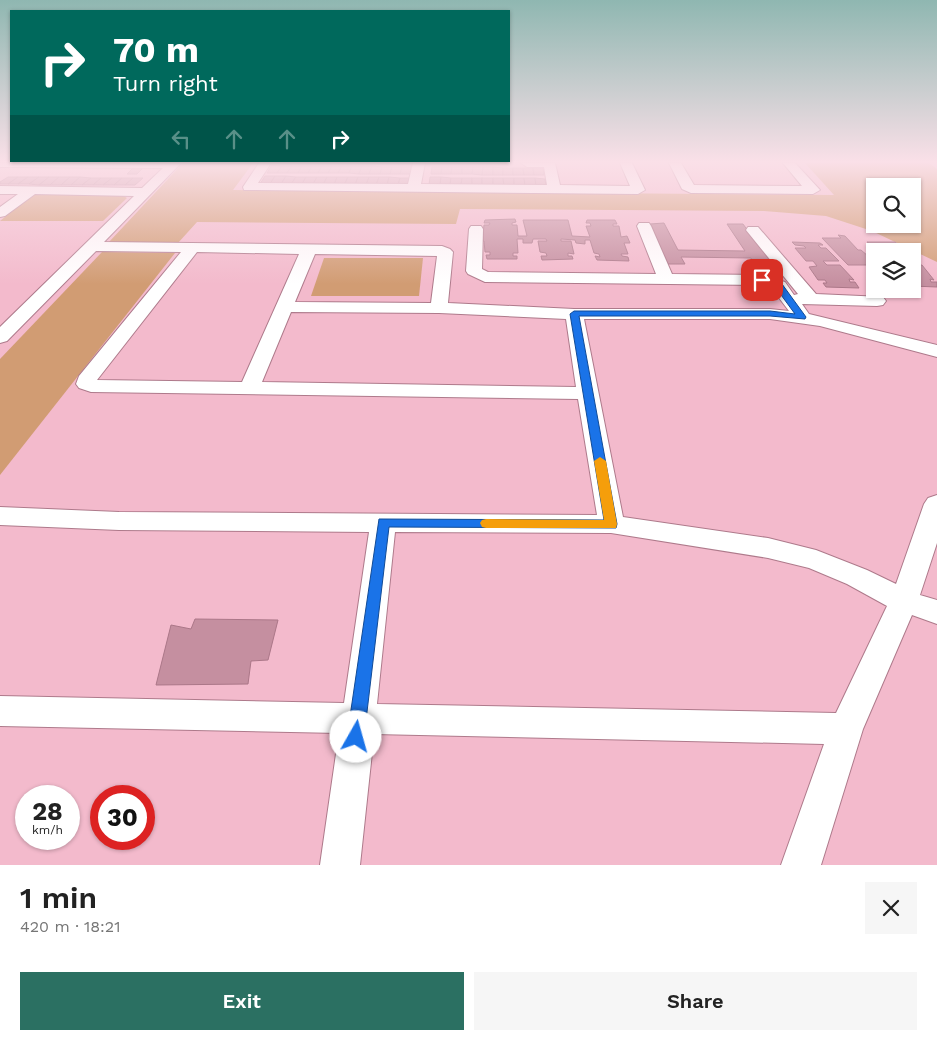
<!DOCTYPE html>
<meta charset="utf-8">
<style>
body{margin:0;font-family:"Work Sans",sans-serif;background:#f6f6f6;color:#222;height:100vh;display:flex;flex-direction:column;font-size:19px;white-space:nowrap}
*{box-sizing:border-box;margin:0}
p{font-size:16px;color:#767676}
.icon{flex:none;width:28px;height:28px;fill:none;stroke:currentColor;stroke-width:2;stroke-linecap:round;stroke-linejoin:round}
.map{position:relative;height:865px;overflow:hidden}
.side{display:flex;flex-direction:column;background:#fff;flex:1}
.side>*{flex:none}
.banner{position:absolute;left:10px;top:10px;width:500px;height:152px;border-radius:0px;box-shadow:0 1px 4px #0004;background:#00695c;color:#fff;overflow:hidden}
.controls{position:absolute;left:866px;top:178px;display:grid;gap:10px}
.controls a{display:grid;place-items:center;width:55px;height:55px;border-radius:0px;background:#fff;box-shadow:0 1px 4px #0004;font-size:25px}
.speed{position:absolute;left:15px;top:785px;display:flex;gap:10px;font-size:25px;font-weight:700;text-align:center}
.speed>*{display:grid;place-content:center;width:65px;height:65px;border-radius:50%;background:#fff;box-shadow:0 1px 4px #0004;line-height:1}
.speed small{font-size:12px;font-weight:400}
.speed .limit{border:8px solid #d22;background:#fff;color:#111}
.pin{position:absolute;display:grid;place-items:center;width:42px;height:42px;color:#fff;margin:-21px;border-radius:10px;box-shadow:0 2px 8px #0006}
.me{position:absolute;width:55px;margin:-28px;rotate:7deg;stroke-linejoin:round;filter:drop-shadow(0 0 4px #0008)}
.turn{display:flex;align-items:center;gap:18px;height:105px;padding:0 20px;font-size:22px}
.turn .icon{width:65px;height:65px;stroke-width:2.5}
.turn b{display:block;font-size:35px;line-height:42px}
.lanes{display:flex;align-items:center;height:48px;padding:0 20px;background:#0003;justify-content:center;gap:25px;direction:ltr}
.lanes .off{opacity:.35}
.round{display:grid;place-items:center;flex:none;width:52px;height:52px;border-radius:0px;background:#f6f6f6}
.summary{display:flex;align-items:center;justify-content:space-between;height:85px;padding:0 20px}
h1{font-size:30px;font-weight:600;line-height:38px}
.button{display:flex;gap:10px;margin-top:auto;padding:10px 20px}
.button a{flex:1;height:58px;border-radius:0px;background:#2b7062;color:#fff;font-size:20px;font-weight:600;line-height:58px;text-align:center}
.button a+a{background:#f6f6f6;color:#222}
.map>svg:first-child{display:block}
</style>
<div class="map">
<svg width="937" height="865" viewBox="0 0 937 865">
<rect width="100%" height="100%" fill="#f3bacc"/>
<g fill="#d19c73" fill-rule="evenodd">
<path d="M183,163H253L233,190L834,195L805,163H929L937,169V262L872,231L826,216L764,211L460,209L456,224L197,222L178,243L109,242ZM875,186H912V224H875Z"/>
<path d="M34,193L120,194L127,198L103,221H0Z"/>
<path d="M102,252L175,253L0,475V359Z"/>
<path d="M324,258H423L419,296H311Z"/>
</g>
<g fill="#c58fa0" stroke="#ab7788">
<path d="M272,165L282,166L277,173H267Z"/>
<path d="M282,166H292L287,173H277Z"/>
<path d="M292,166H302L298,173H287Z"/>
<path d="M302,166H312L308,173H298Z"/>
<path d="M312,166H322L318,173H308Z"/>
<path d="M322,166H332L328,173H318Z"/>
<path d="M332,166H342L338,173H328Z"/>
<path d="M342,166H352L349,173H338Z"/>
<path d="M352,166H362L359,174L349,173Z"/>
<path d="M362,166H372L369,174H359Z"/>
<path d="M372,166L382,167L380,174H369Z"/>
<path d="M134,167H144L137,174H127Z"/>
<path d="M382,167H392L390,174H380Z"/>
<path d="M392,167H402L400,174H390Z"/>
<path d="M402,167H412L410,174H400Z"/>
<path d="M432,167H442L441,174H431Z"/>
<path d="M442,167H452L451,174H441Z"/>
<path d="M452,167H462V174H451Z"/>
<path d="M462,167H473L472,174H462Z"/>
<path d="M473,167H483L482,175L472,174Z"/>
<path d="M483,167H493V175H482Z"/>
<path d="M493,167L503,168V175H493Z"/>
<rect x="503" y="168" width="10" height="7"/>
<path d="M513,168H523L524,175H513Z"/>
<path d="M523,168H533L534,175H524Z"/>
<path d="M533,168H543L544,175H534Z"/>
<path d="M265,176H275L270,184H260Z"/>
<path d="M275,176H286L281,184H270Z"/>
<path d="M286,176L296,177L291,184H281Z"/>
<path d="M8,177H18L8,184H0V182Z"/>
<path d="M18,177H28L18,184H8Z"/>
<path d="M28,177H39L29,184H18Z"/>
<path d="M39,177H49L39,185L29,184Z"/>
<path d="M49,177H59L50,185H39Z"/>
<path d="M59,177H70L61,185H50Z"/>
<path d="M70,177H80L71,185H61Z"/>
<path d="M80,177L91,178L82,185H71Z"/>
<path d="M296,177H306L302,184H291Z"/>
<path d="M306,177H317L313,184H302Z"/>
<path d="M317,177H327L323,185L313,184Z"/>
<path d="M327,177H337L334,185H323Z"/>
<path d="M337,177H348L344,185H334Z"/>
<path d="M348,177H358L355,185H344Z"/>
<path d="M358,177H369L366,185H355Z"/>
<path d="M369,177H379L376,185H366Z"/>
<path d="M379,177H389L387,185H376Z"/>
<path d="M389,177L400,178L398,185H387Z"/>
<path d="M430,177H441L440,185H429Z"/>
<path d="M441,177L451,178L450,185H440Z"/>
<path d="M91,178H101L93,185H82Z"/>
<path d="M101,178H112L103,185H93Z"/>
<path d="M112,178H122L114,185H103Z"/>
<path d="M122,178H133L125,185H114Z"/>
<path d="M133,178H143L135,185H125Z"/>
<path d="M400,178H410L408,185H398Z"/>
<path d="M451,178H462L461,185H450Z"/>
<path d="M462,178H472V186L461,185Z"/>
<rect x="472" y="178" width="10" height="8"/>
<rect x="482" y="178" width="11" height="8"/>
<path d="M493,178H503L504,186H493Z"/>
<path d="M503,178H514V186H504Z"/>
<path d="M514,178H524L525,186H514Z"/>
<path d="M524,178H535L536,186H525Z"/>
<path d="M535,178L545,179L546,186H536Z"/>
<path d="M515,219L516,222L512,223V225H517L518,236H527L523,220H568L572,236L590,237L586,226H591L590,223H586L587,220H615L617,224H613V226H619L621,237L627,236L630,243H624L628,254H621L622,256L628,257L629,261L597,260L595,256L600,257L599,254L594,253L590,240H585V244L576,243L575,240L561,239V241H571L574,254L568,253V256H572L573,259L542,260L541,256H547L546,253L540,252L538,241H547L546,239H533L532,243H523V239H517L518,253H513V256H517V259H487L486,255H490V252H485L484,241H480L479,235H483L484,225H489L490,223H484L485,220Z"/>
<path d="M664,223L678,250L745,251L727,224H743L773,265H754L751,258L681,257L685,264H668L650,224Z"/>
<path d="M838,235L845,236L858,250H861L875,262V265H848L822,238H841Z"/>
<path d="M792,242L820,243L823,245H818L821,248H826L839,261H823L827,265H840L854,280L849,279L850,282H855L859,288L826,287L823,283H827L825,280H818L809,267L817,266L813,261H806L795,248H806L804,246L795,245Z"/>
<path d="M867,242H895L899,245L886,246L888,248H902L905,251H875V254L870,249L876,248Z"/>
<path d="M922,265L934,280L930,279L931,282H937V287L912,286V266Z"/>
<path d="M195,619L278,620L268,660L251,661L248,684L156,685L171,625L191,629Z"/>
</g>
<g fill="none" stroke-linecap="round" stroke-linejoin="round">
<g stroke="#ae7a8b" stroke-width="2">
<g id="minor">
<path d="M0,163H181L104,242L442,246L450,249L453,252L448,303L574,309H770L789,311L773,290L760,285L485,282L468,274L466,271L469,229L471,226H481L483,229L482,269L488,272L656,274L637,226L639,223H649L651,226L672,274L762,275L785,282L794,295L798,294L746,230L748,227H758L816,294L883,297L886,301L883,305L877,306L802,304L809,314L937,345V357L820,326L770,319H584L623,517L768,538L816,550L867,570L896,584L924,504L928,498L937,495V543L920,595L937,600V624L912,615L863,729L821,865H781L824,744L374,734L360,865H320L339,733L0,726V696L344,703L369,532L119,530L0,525V507L119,512L597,515L578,399L91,392L79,388L76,384L79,376L181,252L96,251L7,341L0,343V327L134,196L35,194L5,216L0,217V207L18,194H0V186L142,188L163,168L0,167ZM197,252L299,254L242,382L97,380ZM315,254L437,256L431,303L295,302ZM291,312L439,313L566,319L576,387L262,382ZM395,532L611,533L768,558L809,568L847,584L887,606L836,713L377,704Z"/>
<path d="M259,163H271L258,183L408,184L413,163H425L421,184L547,185L544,167H527L521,163H555L560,185L630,186L620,163H632L645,190L638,194L244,190L243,187Z"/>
<path d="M669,163H681L694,185L802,186L783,163H795L820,190L813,194L691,193L682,189Z"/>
</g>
</g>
<use href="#minor" fill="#fff" fill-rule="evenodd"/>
</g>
<linearGradient id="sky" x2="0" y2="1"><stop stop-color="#8fb7b1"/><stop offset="0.57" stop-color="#fae0e8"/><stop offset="1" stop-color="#fae0e8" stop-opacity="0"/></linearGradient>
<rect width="937" height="284" fill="url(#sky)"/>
<path fill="#1a73e8" stroke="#114b97" d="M759,278L782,284L806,317L805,319L770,316H579L617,524L616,528L389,527L364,737L362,742L356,745L349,742L347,737L379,519L604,520L570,314L574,311H770L795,314L776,288L759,282Z"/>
<path fill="#f59e0b" d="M600,457L606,461L617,524L616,528H486L482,527L480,523L482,520L486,519L604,520L594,461Z"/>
</svg>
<div class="controls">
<a><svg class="icon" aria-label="search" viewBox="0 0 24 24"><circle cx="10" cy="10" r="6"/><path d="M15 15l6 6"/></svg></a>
<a><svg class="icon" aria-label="layers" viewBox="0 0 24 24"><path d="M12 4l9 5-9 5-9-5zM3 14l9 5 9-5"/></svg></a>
</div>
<div class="speed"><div>28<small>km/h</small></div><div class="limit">30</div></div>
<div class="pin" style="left:762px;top:280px;background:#d93025"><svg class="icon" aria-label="arrive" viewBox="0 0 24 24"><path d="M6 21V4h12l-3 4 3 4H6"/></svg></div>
<svg class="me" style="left:356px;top:737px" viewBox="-20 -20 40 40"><circle r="19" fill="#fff"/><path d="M0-13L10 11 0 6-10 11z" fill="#1a73e8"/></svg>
<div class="banner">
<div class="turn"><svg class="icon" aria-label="right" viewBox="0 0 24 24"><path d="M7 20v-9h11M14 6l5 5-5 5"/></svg><div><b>70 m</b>Turn right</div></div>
<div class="lanes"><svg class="icon off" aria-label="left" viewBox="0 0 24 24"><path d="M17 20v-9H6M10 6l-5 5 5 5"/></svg><svg class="icon off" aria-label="ahead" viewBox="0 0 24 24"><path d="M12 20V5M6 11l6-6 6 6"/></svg><svg class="icon off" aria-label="ahead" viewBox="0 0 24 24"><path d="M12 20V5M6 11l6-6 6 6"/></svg><svg class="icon" aria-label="right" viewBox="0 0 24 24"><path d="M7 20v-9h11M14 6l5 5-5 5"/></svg></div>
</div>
</div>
<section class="side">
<div class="summary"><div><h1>1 min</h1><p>420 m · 18:21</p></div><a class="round"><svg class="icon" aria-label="close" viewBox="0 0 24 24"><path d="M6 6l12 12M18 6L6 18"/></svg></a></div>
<div class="button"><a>Exit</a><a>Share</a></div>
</section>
